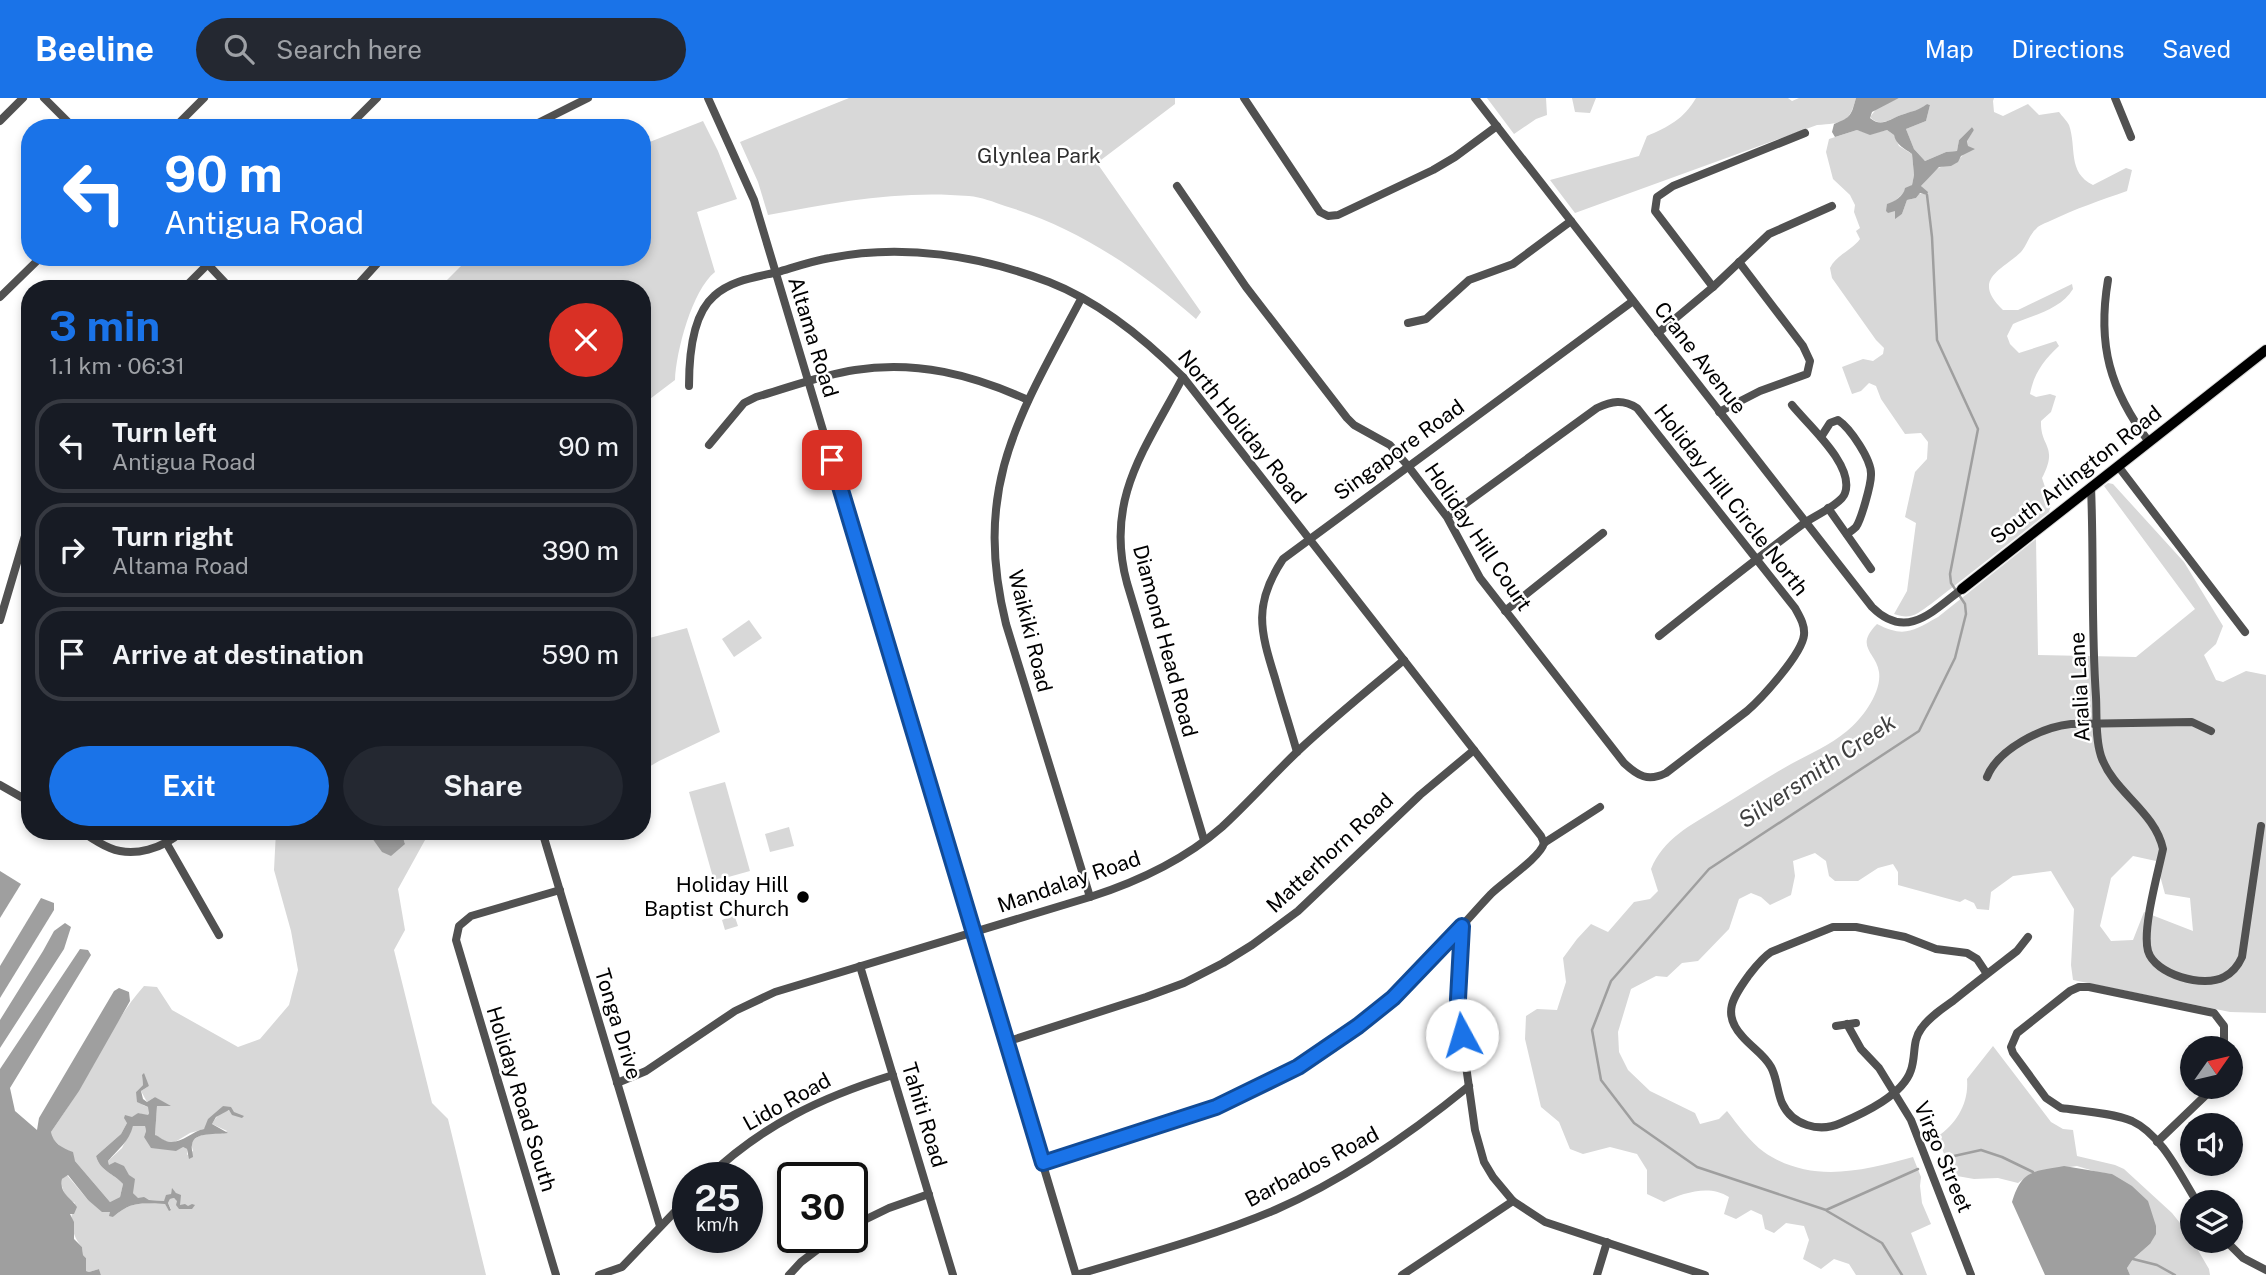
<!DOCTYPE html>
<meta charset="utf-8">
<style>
body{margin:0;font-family:"Public Sans",sans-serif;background:#242831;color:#f1f3f6;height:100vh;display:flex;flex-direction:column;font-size:26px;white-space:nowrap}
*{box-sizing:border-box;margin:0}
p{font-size:23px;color:#9ea1a6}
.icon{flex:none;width:38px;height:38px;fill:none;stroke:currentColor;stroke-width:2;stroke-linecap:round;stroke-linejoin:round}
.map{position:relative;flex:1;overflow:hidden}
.panel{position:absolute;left:21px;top:182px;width:630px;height:560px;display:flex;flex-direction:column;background:#171b24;border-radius:28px;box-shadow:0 4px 10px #0003}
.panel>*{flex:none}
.top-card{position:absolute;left:21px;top:21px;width:630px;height:147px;border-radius:28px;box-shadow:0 4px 10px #0003;background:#1a73e8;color:#fff;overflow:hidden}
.needle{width:46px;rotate:56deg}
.fabs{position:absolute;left:2180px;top:938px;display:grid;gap:14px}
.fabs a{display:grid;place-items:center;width:63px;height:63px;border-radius:50%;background:#171b24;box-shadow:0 4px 10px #0003;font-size:35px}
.speed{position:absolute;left:672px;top:1064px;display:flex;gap:14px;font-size:35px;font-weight:700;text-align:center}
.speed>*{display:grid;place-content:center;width:91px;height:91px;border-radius:50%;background:#171b24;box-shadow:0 4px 10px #0003;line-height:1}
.speed small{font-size:18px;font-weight:400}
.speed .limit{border:4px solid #111;border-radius:10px;background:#fff;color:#111}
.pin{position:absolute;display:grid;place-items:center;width:60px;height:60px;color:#fff;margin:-30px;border-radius:14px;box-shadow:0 4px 10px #0006}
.me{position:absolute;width:77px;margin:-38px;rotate:354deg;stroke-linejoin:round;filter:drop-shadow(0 0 5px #0008)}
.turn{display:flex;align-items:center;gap:24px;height:147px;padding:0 28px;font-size:32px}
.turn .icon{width:91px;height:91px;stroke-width:2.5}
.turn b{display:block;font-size:49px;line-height:60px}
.round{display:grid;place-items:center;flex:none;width:74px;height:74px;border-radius:37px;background:#242831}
.overview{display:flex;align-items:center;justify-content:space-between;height:119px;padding:0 28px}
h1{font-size:42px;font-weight:700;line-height:52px;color:#1a73e8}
.action{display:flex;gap:14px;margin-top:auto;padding:14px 28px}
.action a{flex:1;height:80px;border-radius:42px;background:#1a73e8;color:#fff;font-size:28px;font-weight:700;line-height:80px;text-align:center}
.action a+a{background:#242831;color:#f1f3f6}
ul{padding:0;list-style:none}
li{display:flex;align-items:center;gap:21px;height:94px;margin:0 14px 10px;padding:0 14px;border:4px solid #363941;border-radius:28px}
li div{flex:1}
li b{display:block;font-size:26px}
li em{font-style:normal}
header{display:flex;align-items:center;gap:42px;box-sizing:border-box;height:98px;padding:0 35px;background:#1a73e8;color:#fff}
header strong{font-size:33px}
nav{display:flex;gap:38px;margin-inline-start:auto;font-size:24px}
.search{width:490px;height:63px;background:#242831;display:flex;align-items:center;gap:18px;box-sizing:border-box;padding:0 24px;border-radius:38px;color:#9ea1a6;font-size:26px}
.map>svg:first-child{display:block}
</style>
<header>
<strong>Beeline</strong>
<div class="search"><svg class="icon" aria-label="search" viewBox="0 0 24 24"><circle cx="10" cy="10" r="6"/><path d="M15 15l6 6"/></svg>Search here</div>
<nav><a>Map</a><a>Directions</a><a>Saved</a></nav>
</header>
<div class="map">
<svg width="2266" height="1177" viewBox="0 0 2266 1177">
<rect width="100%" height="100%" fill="#fff"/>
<g fill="#d8d8d8" fill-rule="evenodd">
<path d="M849,0H1175V6L1097,65L1201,214L1196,221C1141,173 1077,129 1005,108C994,104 981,99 969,98C901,92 835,104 768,117L758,84L740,44Z"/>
<path d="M1487,0H1546L1547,17L1536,21L1514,36Z"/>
<path d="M1572,0H1596L1590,15L1575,14Z"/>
<path d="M1696,0H1788L1792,3L1799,0H1856C1849,26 1843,25 1817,27L1575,115L1550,82L1639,58L1647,38C1668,29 1684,21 1696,0Z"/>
<path d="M1899,0H1994L1993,3L1994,14L2003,18L2028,6L2039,17L2059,14C2062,18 2067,23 2069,27C2077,50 2067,74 2093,87L2126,70L2132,72L2127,93C2101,102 2075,111 2050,123C2046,125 2039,127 2036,131C2029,137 2027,147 2021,154C2001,173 1971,181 2003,212H2018L2072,186L2073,191C2061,211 2034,217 2013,226L2007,238L2010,246L2019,255L2056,243L2059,248C2044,262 2034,275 2030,296L2036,299L2050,296L2056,298L2051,314L2041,323C2040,350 2059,347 2042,380L2051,407L2049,414L1931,506C1917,516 1911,522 1894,516L1907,493L1916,425L1905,419L1915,374L1927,361L1928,344L1921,335L1905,336L1881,301L1876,288L1869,285L1861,293L1852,296L1842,269L1863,261L1873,263L1883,256L1884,250L1876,242L1832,180L1830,170C1836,157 1851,153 1860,141L1856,133L1860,130L1854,114L1855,107L1850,97L1833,81L1826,54L1829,41L1857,32L1870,36L1887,32L1894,37L1899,48L1912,56L1914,77L1912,87L1895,103V120L1902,116L1907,102L1916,100L1919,96H1926L1921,88C1926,83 1931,75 1937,71C1949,64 1950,71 1962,58C1967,52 1969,51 1967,42L1974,32L1972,29L1959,42L1957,53L1946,54L1925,63L1914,51L1906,31L1926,23L1930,7L1927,6C1918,14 1911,13 1901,17C1890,21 1880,30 1870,19L1877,10Z"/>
<path d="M703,23L718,53L737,101L697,114L715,174C692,192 676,254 675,282L642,307V191H438L470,159H642V47Z"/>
<path d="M2108,385L2113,386L2184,464L2223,528L2216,546L2204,557L2216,582L2223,584L2246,573L2266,577V915L2230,914L2073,882L2071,867L2074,811L2051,773L2013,778L1991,794L1989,812L1977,811L1974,805L1965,801L1960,804L1898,787V774L1893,766L1878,770L1858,783H1835L1829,778L1826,763L1815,755L1793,763L1795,778L1791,797L1770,807L1761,799L1751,795L1739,801L1729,831L1698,863L1682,865L1667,879L1656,878L1631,891L1618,934L1619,954L1628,972L1650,993L1695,1015L1700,1026L1719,1021L1727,1013C1738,1027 1750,1044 1764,1054C1810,1086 1863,1073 1913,1059L1921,1079L1920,1088L1922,1105L1931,1126L1911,1135L1927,1177H1856L1849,1166L1834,1161L1821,1171L1803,1161L1809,1142L1804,1128L1786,1125L1774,1135L1765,1131L1762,1117L1751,1112L1736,1121L1724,1116L1729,1099C1709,1086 1683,1095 1664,1104L1647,1096V1072L1637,1056L1610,1049L1583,1056L1570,1051L1559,1024L1541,1009L1525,941L1526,918L1537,911L1557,912L1566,884L1563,860L1577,841L1591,826L1608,834L1634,804L1650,801L1658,793L1651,771C1663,741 1691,727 1717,711C1742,696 1766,680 1791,666C1810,656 1830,647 1847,633C1862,621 1882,594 1879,574C1876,554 1854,549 1877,526C1904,540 1913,533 1938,519L2036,441L2038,557L2136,559L2195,511L2104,388ZM2133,758L2156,763L2165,796L2190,800L2193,833L2144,814L2133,842L2111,843L2100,828L2111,780Z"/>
<path d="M749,522L762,540L734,559L722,541Z"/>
<path d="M687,530L720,634L659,663L642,673V542Z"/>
<path d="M725,684L750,773L714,783L689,694Z"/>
<path d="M789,729L794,748L770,754L765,736Z"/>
<path d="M276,733H367L370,739L405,746L401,733H430L398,791L405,832L394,852L432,1005L448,1021L486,1177H101L99,1171L89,1174L86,1173V1160L83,1157L82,1149C72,1139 68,1119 75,1105C66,1100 60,1091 62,1081L67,1077L88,1102L110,1113L113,1119C133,1102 142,1106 165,1106L169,1112L171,1111L168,1105L170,1101L174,1100L178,1103L179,1111L188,1108H180L176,1095L172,1092L171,1096L164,1103L138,1101L133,1095L129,1078L109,1067L108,1063L122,1050L133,1028H145L146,1033L144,1039L183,1049L187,1051V1057L193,1053L191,1045C197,1036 212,1034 222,1036L227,1033L212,1026C217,1017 224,1009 234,1014L223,1008L204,1031L190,1035L175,1044H167L155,1037L157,1007L166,1008L164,1005L155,999L147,1004L141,993L149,988L142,977L143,987L136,994L143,1007L150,1010L148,1018L138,1015L127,1025L121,1036L96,1058C100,1073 113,1075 123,1086L120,1099L110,1104L75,1063L52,1040L51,1034C60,1020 70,1007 78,993C100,958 116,919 144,888L157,889L172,912L238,949L260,941L289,907L298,872L291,833L274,772Z"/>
<path d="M736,811L738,817L735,819L738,828L725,832L722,822L727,820L726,814Z"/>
<path d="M1993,948L2051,1024L2063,1031L2073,1032L2077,1058L2115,1067L2124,1071L2172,1115L2188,1135L2209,1171L2210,1177H2130L2127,1170L2133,1161L2150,1146L2112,1076L2097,1074L2077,1068L2033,1074L2018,1085L1998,1080L1974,1081L1957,1078L1950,1070L1937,1039C1957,1025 1969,1005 1967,981Z"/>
</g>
<g fill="#9f9f9f">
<path d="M1856,0H1899L1872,14L1870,20C1881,30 1890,21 1901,17C1912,13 1918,13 1927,6L1930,7L1926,23L1906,31L1914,51L1925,63L1946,54L1957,53L1959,42L1972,29L1974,32L1967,43L1968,48L1975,51L1961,58L1958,64L1951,68L1939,69L1921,88L1928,94L1927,97L1920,95L1916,100L1907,102L1902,116L1895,121V113L1888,115L1886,113L1887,106C1894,104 1904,98 1905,90L1912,87L1914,77L1912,56C1904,50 1896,47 1894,37L1887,32L1870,37L1857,32L1835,39L1832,34L1834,26C1852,19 1851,17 1856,0Z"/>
<path d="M367,733H401L405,746L391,758L382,754Z"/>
<path d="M0,773L21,786L0,820Z"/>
<path d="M41,800L54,805V812L0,900V868Z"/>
<path d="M65,825L71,829L64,851L0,950V922L43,853L54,833Z"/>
<path d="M80,851L88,852L91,857L10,990L15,1013L37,1032L39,1020L114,893L119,890L129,894L130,903L79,993L51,1034C53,1045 62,1050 73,1054L75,1063L110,1104L120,1099L123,1086C113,1075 100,1073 96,1058L121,1036L127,1025L124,1020L125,1017L132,1019L138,1015L148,1017L149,1015L148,1009L137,1004L136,994L143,987L142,977L144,975L149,988L141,993L143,1001L147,1004L155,999L171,1008H157L155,1037C159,1038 165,1044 170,1044C182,1045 193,1033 204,1031L208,1021L223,1008L231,1009L234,1014L244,1018L242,1020L232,1017L229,1012L216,1019L212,1026L228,1035C218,1037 193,1033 192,1047C191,1051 193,1055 193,1059L189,1061L187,1051L183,1049L176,1053L151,1050L144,1039L146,1033L145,1028H133C129,1044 118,1051 108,1063L109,1067L115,1064L124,1068L129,1077L135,1081L133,1095L138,1100L144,1099L149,1102L164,1103L166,1097L171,1096L172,1090L176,1095L181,1097L180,1107L185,1106L188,1108L192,1106L195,1107L192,1111H179L176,1107L177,1103L174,1100L170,1101L168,1105L171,1112L169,1113L165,1106C142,1106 133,1102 113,1119L109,1118L110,1114H102L88,1102L68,1077L62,1081C59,1096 71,1099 77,1109L74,1116H70L74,1124V1141L82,1149L83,1157L86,1160V1173L89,1174L99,1171L101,1177H0V971Z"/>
<path d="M2064,1068L2112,1076L2132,1088L2148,1103L2156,1128V1136L2150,1146L2133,1161L2127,1170L2130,1177H2045L2012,1104C2022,1071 2033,1074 2064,1068Z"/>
</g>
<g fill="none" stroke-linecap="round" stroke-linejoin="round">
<g stroke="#9f9f9f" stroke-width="2.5">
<path d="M1945,1060L1981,1052L2002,1059L2033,1074"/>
<path d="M1918,1071L1826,1112L1697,1069L1634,1025L1601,982L1592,932L1611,883L1709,771L1919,633L1955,560L1966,516L1965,506L1951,485L1950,476L1978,331L1937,242L1932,139L1927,97"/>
<path d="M1827,1113L1882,1145L1902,1177"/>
<path d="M2133,1161L2157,1167L2175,1177"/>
</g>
<g stroke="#dbdbdb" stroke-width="12">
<path id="major" d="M1962,491L2266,252"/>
</g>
<g stroke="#515151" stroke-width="8">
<path d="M44,0L74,30"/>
<path d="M708,0L754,102L1076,1177"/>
<path d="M1244,0L1320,114L1328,118L1338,117L1433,72L1455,59L1497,28"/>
<path d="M1475,0L1872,509C1906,543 1932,514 1962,491"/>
<path d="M2115,0L2131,39"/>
<path d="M0,23L23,0"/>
<path d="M174,30L204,0"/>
<path d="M347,30L377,0"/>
<path d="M528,30L588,0"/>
<path d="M1177,88L1246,189L1347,320L1354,327L1390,347L1408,368L1447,419L1480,480L1624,665C1638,678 1648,684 1666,675L1747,613C1762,600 1802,556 1804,537C1805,527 1800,519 1795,510L1637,310C1623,301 1612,303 1597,310L1447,419"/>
<path d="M201,159L231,191"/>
<path d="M2108,182C2097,247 2110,292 2149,344"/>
<path d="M1713,189L1655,113L1657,99L1673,88L1805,35"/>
<path d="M183,191L215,159"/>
<path d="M354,191L383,159"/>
<path d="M0,199L41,159"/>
<path d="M1081,201C1019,318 972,388 1006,526L1090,799"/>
<path d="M1408,225L1426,221L1469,182L1513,166L1571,123"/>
<path d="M1658,235L1713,189L1769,136L1832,108"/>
<path d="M1183,279C1146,350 1104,401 1127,485L1204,742"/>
<path d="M689,288C689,261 692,217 714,198C731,182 757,179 778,174C795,169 812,163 830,160C903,145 980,158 1049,184C1100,204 1145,241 1183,279L1541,738L1544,745"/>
<path d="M1719,314L1760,293L1807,276L1810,263L1803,248L1739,164"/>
<path d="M1821,339L1830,325L1838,322C1850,330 1872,362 1871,377C1871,387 1861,422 1856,429C1853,432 1850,434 1847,436"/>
<path d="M709,347L744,305L756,299C788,290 821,277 855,272C916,262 973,277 1028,302"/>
<path d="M2118,368L2245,534"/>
<path d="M2091,389C2094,459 2091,529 2096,599C2097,618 2095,639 2101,658C2113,694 2155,713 2163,751C2158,775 2142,831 2148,853C2155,877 2204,890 2224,879C2232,875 2238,868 2242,859L2261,728"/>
<path d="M1828,410L1871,471"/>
<path d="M1505,513L1603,435"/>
<path d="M0,522L30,421"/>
<path d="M1659,538C1707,500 1754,462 1803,426C1812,419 1842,406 1845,395C1855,367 1807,326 1792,307"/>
<path d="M1297,654C1290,629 1282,605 1275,580C1260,532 1253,506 1283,461L1633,203"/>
<path d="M1987,679C1998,651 2042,629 2071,626L2192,624L2211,633"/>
<path d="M0,687L30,704"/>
<path d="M81,733C90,739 100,746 110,750C134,760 164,750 182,733"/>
<path d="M542,733L660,1128"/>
<path d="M1544,745L1600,709"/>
<path d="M167,746L219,837"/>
<path d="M1462,829L1459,861L1458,911L1475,1032L1484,1064L1493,1079L1513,1103L1545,1124L1705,1177"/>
<path d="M860,868L953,1177"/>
<path d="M1987,876L1977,861L1967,855L1936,851L1905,839L1856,829H1833L1771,854C1762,860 1756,868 1749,877C1734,898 1721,915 1742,938C1751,949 1764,956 1771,969C1777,980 1777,993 1782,1005C1792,1027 1819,1035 1841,1025C1864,1015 1903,997 1911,972C1916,958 1912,943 1921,931C1929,919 1942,911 1953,903C1974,886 1995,870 2017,853L2028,839"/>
<path d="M1847,926L1861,951L1879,970L1911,1022L1971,1177"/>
<path d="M1836,928L1856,925"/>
<path d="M1006,944L1146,899L1184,885L1223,865L1252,847L1298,813L1420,697L1474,652"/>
<path d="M617,985L646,973L735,913L775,894L1090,799C1137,784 1184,762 1222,729C1248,705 1272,678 1298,653C1332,621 1368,592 1404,562"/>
<path d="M2157,1044L2207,996L2212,989"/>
<path d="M1043,1065C1174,1026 1286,993 1392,901C1428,869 1458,831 1491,796C1503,784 1541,759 1544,745"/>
<path d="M707,1080C762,1027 822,999 893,977"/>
<path d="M2197,1104C2180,1077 2162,1037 2132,1023C2113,1015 2082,1013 2061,1010L2046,1000L2013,955L2011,949L2017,935L2070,893L2079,889H2089L2214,915L2224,928V950"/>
<path d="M852,1128L889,1110L929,1096"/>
<path d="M2226,1143L2243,1160L2266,1172"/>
<path d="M556,1177L456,842L459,828L471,818L560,792"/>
<path d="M599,1177L622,1169L688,1100"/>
<path d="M789,1177L801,1164L834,1139"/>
<path d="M1076,1177C1143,1157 1211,1139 1275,1112C1346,1081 1409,1037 1469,988"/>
<path d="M1402,1177L1513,1103"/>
<path d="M1597,1177L1607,1144"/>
</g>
<use href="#major" stroke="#000" stroke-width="10"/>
</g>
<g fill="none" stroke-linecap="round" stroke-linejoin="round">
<g stroke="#114b97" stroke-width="18">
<path id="route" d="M832,362L1043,1065L1216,1009L1298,969L1358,928L1393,900L1462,828L1458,901L1462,937"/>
</g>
<use href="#route" stroke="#1a73e8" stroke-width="12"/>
</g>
<circle fill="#000" stroke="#fff" stroke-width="2.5" cx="803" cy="799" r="7"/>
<g text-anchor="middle" stroke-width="5" stroke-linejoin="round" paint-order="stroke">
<g font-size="21" fill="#2f2f2f" stroke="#fff">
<text x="1039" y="65">Glynlea Park</text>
</g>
<g font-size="21" fill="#000" stroke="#fff">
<text transform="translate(813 239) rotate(73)" y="7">Altama Road</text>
<text transform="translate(1700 260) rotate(52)" y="7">Crane Avenue</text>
<text transform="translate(1242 329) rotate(51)" y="7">North Holiday Road</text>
<text transform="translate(1399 352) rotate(-36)" y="7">Singapore Road</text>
<text transform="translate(2076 377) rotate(-38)" y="7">South Arlington Road</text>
<text transform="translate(1731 402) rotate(52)" y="7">Holiday Hill Circle North</text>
<text transform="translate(1478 439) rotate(56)" y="7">Holiday Hill Court</text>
<text transform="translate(1030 533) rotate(76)" y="7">Waikiki Road</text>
<text transform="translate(1165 543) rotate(75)" y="7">Diamond Head Road</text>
<text transform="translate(2080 589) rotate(-93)" y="7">Aralia Lane</text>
<text transform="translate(1330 755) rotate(-43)" y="7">Matterhorn Road</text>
<text transform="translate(1069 784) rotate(-19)" y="7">Mandalay Road</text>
<text transform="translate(618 926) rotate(73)" y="7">Tonga Drive</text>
<text transform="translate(521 1001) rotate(73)" y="7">Holiday Road South</text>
<text transform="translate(787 1004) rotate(-29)" y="7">Lido Road</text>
<text transform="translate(924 1017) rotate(73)" y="7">Tahiti Road</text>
<text transform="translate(1943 1059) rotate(67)" y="7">Virgo Street</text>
<text transform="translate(1312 1069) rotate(-28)" y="7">Barbados Road</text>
</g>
<g font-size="21" fill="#000" stroke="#fff" text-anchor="end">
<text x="789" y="794">Holiday Hill<tspan x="789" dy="24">Baptist Church</tspan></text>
</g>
<g font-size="23" font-style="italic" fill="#404040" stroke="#fff">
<text transform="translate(1817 673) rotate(-34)" y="8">Silversmith Creek</text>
</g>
</g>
</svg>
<div class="fabs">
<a><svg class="needle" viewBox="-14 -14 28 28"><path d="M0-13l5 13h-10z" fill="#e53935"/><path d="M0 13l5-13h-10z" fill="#9ea1a6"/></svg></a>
<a><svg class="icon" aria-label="sound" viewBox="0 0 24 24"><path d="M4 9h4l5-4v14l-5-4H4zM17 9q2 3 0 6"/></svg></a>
<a><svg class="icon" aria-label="layers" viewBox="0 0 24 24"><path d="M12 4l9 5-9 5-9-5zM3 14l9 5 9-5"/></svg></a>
</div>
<div class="speed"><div>25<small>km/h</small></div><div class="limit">30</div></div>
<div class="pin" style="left:832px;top:362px;background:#d93025"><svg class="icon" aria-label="arrive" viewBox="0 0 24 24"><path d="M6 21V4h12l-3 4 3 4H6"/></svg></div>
<svg class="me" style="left:1462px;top:937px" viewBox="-20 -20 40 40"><circle r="19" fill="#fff"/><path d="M0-13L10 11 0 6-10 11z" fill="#1a73e8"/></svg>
<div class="top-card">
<div class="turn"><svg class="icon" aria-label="left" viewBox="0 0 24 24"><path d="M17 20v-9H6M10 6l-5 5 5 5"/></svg><div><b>90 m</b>Antigua Road</div></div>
</div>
<section class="panel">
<div class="overview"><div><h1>3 min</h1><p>1.1 km · 06:31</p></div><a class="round" style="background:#d93025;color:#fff"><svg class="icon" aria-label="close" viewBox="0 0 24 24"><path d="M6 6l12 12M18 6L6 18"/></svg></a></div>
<ul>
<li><svg class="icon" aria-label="left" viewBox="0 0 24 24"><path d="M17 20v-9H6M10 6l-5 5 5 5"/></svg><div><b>Turn left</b><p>Antigua Road</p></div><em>90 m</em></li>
<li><svg class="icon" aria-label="right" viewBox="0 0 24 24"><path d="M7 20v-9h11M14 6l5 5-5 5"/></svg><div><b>Turn right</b><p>Altama Road</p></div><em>390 m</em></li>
<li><svg class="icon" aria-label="arrive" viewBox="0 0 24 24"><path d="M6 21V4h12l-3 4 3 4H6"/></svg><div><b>Arrive at destination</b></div><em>590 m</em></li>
</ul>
<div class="action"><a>Exit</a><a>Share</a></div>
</section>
</div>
